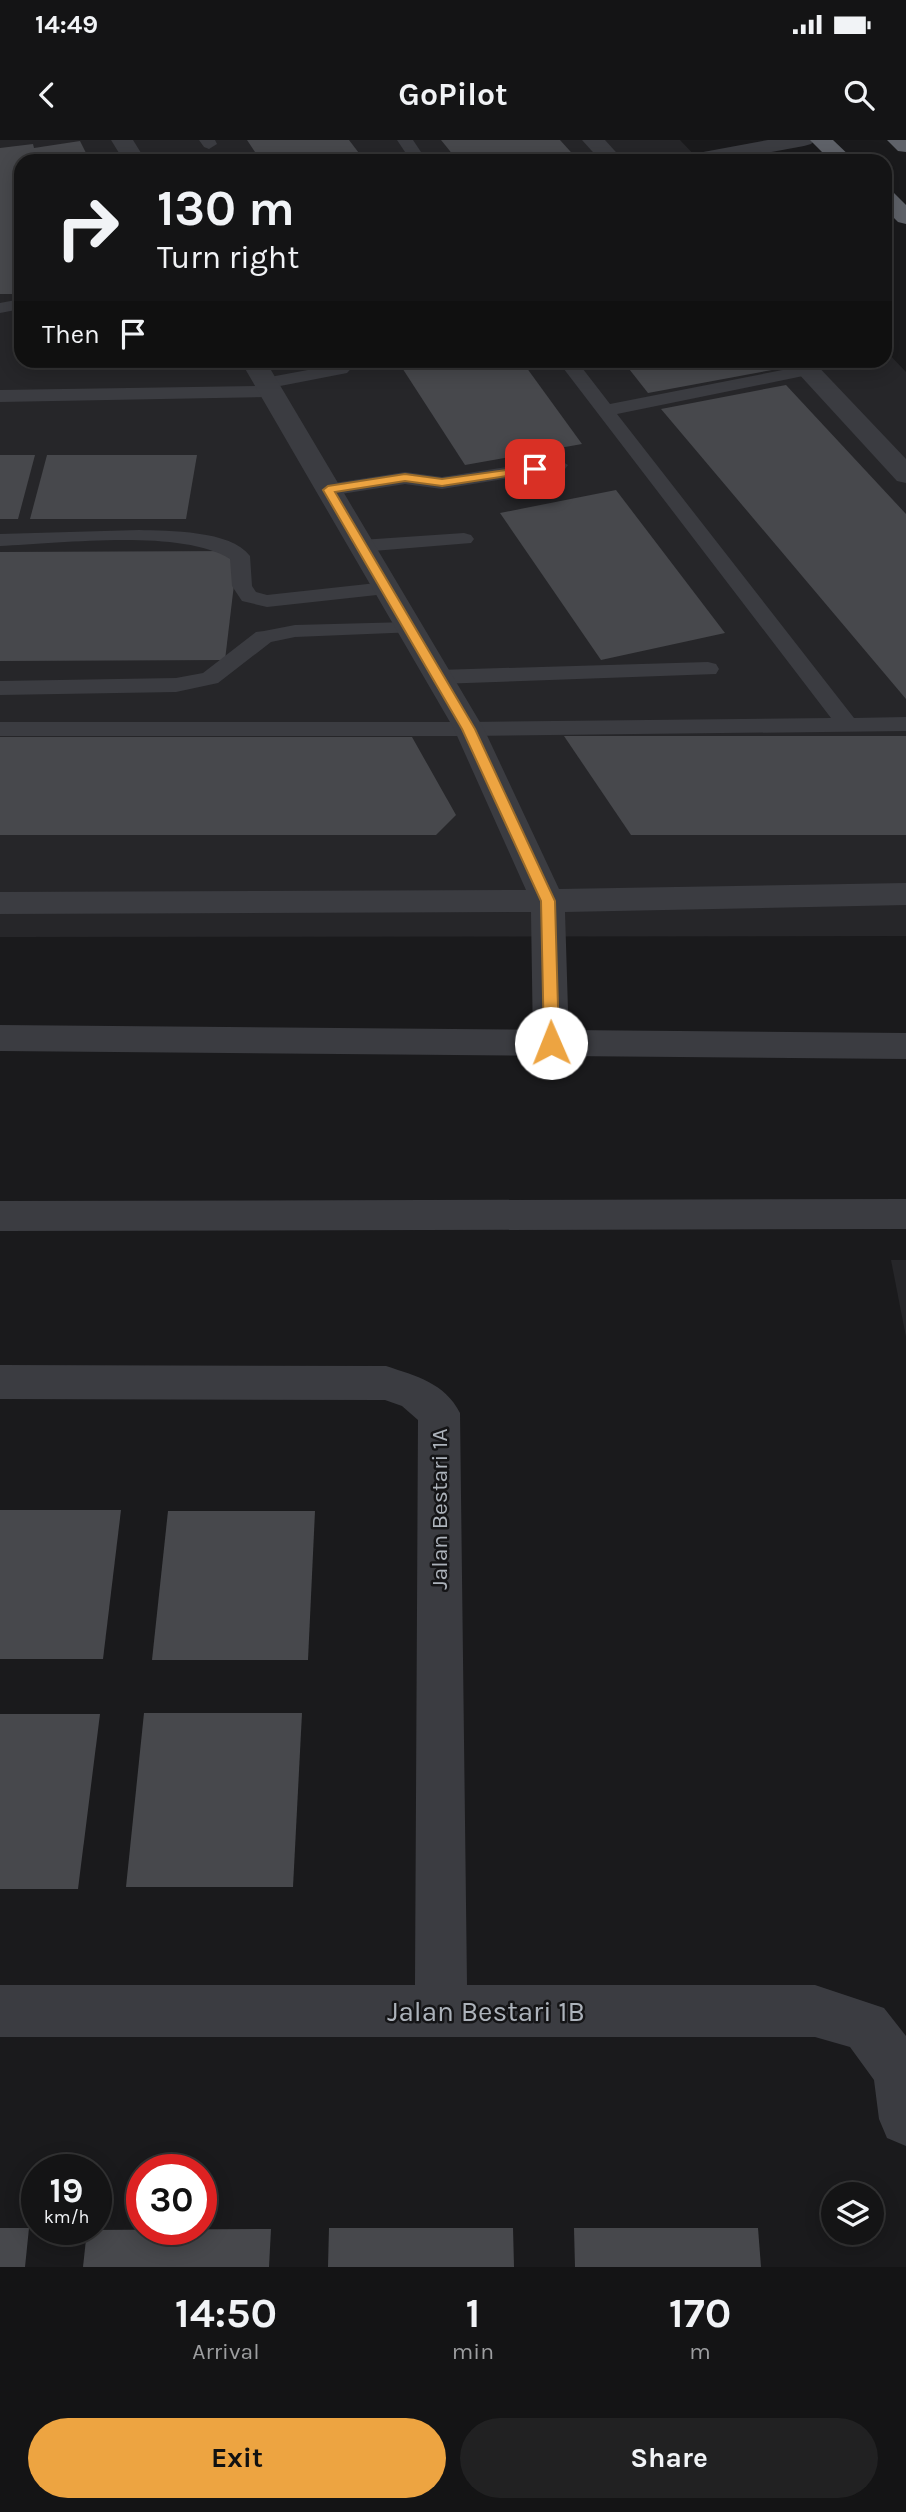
<!DOCTYPE html>
<style>
body{margin:0;font-family:Karla,sans-serif;background:#212122;color:#f1f3f6;height:100vh;display:flex;flex-direction:column;font-size:26px;white-space:nowrap}
*{box-sizing:border-box;margin:0}
p{font-size:23px;color:#9d9ea0}
.icon{flex:none;width:38px;height:38px;fill:none;stroke:currentColor;stroke-width:2;stroke-linecap:round;stroke-linejoin:round}
.map{position:relative;height:2127px;overflow:hidden}
.details{display:flex;flex-direction:column;background:#141415;flex:1}
.details>*{flex:none}
.top-card{position:absolute;left:14px;top:14px;width:878px;height:214px;border-radius:21px;box-shadow:0 4px 18px #0003,0 0 0 2px #333334;background:#141415;color:#f1f3f6;overflow:hidden}
.tools{position:absolute;left:821px;top:2042px;display:grid;gap:14px}
.tools a{display:grid;place-items:center;width:63px;height:63px;border-radius:50%;background:#141415;box-shadow:0 4px 18px #0003,0 0 0 2px #333334;font-size:35px}
.speed{position:absolute;left:21px;top:2014px;display:flex;gap:14px;font-size:35px;font-weight:700;text-align:center}
.speed>*{display:grid;place-content:center;width:91px;height:91px;border-radius:50%;background:#141415;box-shadow:0 4px 18px #0003,0 0 0 2px #333334;line-height:1}
.speed small{font-size:18px;font-weight:400}
.speed .limit{border:10px solid #d22;background:#fff;color:#111}
.pin{position:absolute;display:grid;place-items:center;width:60px;height:60px;color:#fff;margin:-30px;border-radius:14px;box-shadow:0 4px 10px #0006}
.me{position:absolute;width:77px;margin:-38px;rotate:359deg;stroke-linejoin:round;filter:drop-shadow(0 0 5px #0008)}
.turn{display:flex;align-items:center;gap:24px;height:147px;padding:0 28px;font-size:32px}
.turn .icon{width:91px;height:91px;stroke-width:2.5}
.turn b{display:block;font-size:49px;line-height:60px}
.then{display:flex;align-items:center;height:66px;padding:0 28px;background:#0003;gap:14px;font-size:26px}
.eta{display:flex;justify-content:space-evenly;align-items:center;height:119px;text-align:center}
.eta b{font-size:42px;font-weight:700;line-height:49px}
.button{display:flex;gap:14px;margin-top:auto;padding:14px 28px}
.button a{flex:1;height:80px;border-radius:42px;background:#eda441;color:#111;font-size:28px;font-weight:700;line-height:80px;text-align:center}
.button a+a{background:#212122;color:#f1f3f6}
.status{display:flex;justify-content:space-between;align-items:center;height:49px;padding:0 35px;background:#141415;direction:ltr}
.status svg{height:19px;fill:currentColor}
header{display:flex;justify-content:space-between;align-items:center;height:91px;padding:0 28px;background:#141415;font-size:32px;font-weight:700}
.map>svg:first-child{display:block}
</style>
<div class="status"><b>14:49</b><svg viewBox="0 0 49 12"><path d="M0 12V9h3v3zM5 12V6h3v6zM10 12V3h3v9zM15 12V0h3v12zM26 1h20v11H26zM47 4h2v5h-2z"/></svg></div>
<header><svg class="icon" aria-label="back" viewBox="0 0 24 24"><path d="M15 5l-7 7 7 7"/></svg>GoPilot<svg class="icon" aria-label="search" viewBox="0 0 24 24"><circle cx="10" cy="10" r="6"/><path d="M15 15l6 6"/></svg></header>
<div class="map">
<svg width="906" height="2127" viewBox="0 0 906 2127">
<rect width="100%" height="100%" fill="#1a1a1c"/>
<g fill="#262629">
<path d="M0,0H680L700,21H21V220H886V211L906,232V796L0,797Z"/>
<path d="M891,1120H906V1197Z"/>
</g>
<g fill="#47484c">
<path d="M247,0H349L365,21H261Z"/>
<path d="M441,0H560L579,21H458Z"/>
<path d="M80,1L90,21H21V154H0V8L33,4L34,8Z"/>
<path d="M24,220H190L184,224H23Z"/>
<path d="M397,220H521L582,304L465,325Z"/>
<path d="M622,220H763L772,230L648,253Z"/>
<path d="M786,245L906,374V559L661,269Z"/>
<path d="M0,315H35L18,379H0Z"/>
<path d="M47,315H197L186,379H30Z"/>
<path d="M616,350L725,493L601,520L500,373Z"/>
<path d="M238,411L225,520L0,521V412Z"/>
<path d="M564,596H906V695H631Z"/>
<path d="M0,597H412L456,675L436,695H0Z"/>
<path d="M0,1370H121L103,1519H0Z"/>
<path d="M168,1371H315L308,1520H152Z"/>
<path d="M144,1573H302L293,1747H126Z"/>
<path d="M0,1574H100L78,1749H0Z"/>
<path d="M0,2088H29L25,2127H0Z"/>
<path d="M329,2088H513L514,2127H328Z"/>
<path d="M574,2088H758L761,2127H575Z"/>
<path d="M271,2089L269,2127H83L87,2090Z"/>
</g>
<g fill="none" stroke-linecap="round" stroke-linejoin="round">
<g fill="#3b3c41" fill-rule="evenodd">
<path d="M199,0H215L217,4L209,9L204,7Z"/>
<path d="M397,0H413L427,21H411Z"/>
<path d="M21,159V169L0,173V163Z"/>
<path d="M339,220H359L347,233L275,247L279,251L270,257L0,262V250L258,246L256,243L259,239L335,225Z"/>
<path d="M557,220H576L610,264L808,225L814,226L817,230L808,235L617,274L854,578L906,577V591L469,596H0V582H469L831,578Z"/>
<path d="M558,319L568,325L565,329L442,349L405,344L328,356L318,350L328,344L405,332L442,337Z"/>
<path d="M139,390C168,391 231,390 250,416L252,446L256,452L267,455L386,442L393,444L396,448L393,452L386,454L267,467L242,461L232,446L230,419C180,388 59,404 0,406V394Z"/>
<path d="M464,393L471,395L474,399L471,403L361,412L354,410L351,406L354,402L361,400Z"/>
<path d="M409,482L416,484L420,488L416,492L295,497L271,502L218,543L176,552L0,555V541L176,538L203,533L256,492L264,491L295,485Z"/>
<path d="M708,522L716,524L719,529L716,534L438,544L430,542L427,537L430,532L438,530Z"/>
</g>
<g fill="#3b3c41" fill-rule="evenodd">
<path d="M111,0H133L146,21H124Z"/>
<path d="M582,0H605L624,21H601Z"/>
<path d="M768,0H815L811,4L804,6L723,21H676L679,16L687,15Z"/>
<path d="M240,220H265L484,589L559,749L906,743V765L565,772L569,903L564,912L551,916L538,912L533,903L531,772L0,774V752L526,750L454,589Z"/>
<path d="M786,220H812L906,319V343L897,341Z"/>
<path d="M0,1225L386,1226C416,1236 445,1243 460,1273L467,1845H815L884,1868L906,1896V2006L887,1998L879,1979L874,1940L850,1907L815,1897H0V1845H415L418,1280L402,1266L385,1260L0,1259Z"/>
</g>
<g fill="#3b3c41" fill-rule="evenodd">
<path d="M0,885L906,893V919L0,911Z"/>
<path d="M906,1059V1089L0,1091V1061Z"/>
</g>
<g fill="#5f6269" fill-rule="evenodd">
<path d="M810,0H833L855,21H831Z"/>
<path d="M887,0H906V12L898,11Z"/>
<path d="M886,51L894,53L906,65V84L898,82L886,70Z"/>
</g>
</g>
<path fill="#eda441" stroke="#9a6b2a" stroke-width="2" d="M535,326L540,329L539,331L442,346L405,341L335,352L475,589L555,761L559,903L551,908L544,903L541,761L462,589L323,350L328,346L405,334L442,339Z"/>
<g text-anchor="middle" stroke-width="5" stroke-linejoin="round" paint-order="stroke">
<g font-size="23" fill="#adb3bb" stroke="#151517">
<text transform="translate(439 1369) rotate(-90)" y="8">Jalan Bestari 1A</text>
</g>
<g font-size="28" fill="#adb3bb" stroke="#151517">
<text x="486" y="1881">Jalan Bestari 1B</text>
</g>
</g>
</svg>
<div class="tools">
<a><svg class="icon" aria-label="layers" viewBox="0 0 24 24"><path d="M12 4l9 5-9 5-9-5zM3 14l9 5 9-5"/></svg></a>
</div>
<div class="speed"><div>19<small>km/h</small></div><div class="limit">30</div></div>
<div class="pin" style="left:535px;top:329px;background:#d93025"><svg class="icon" aria-label="arrive" viewBox="0 0 24 24"><path d="M6 21V4h12l-3 4 3 4H6"/></svg></div>
<svg class="me" style="left:551px;top:903px" viewBox="-20 -20 40 40"><circle r="19" fill="#fff"/><path d="M0-13L10 11 0 6-10 11z" fill="#eda441"/></svg>
<div class="top-card">
<div class="turn"><svg class="icon" aria-label="right" viewBox="0 0 24 24"><path d="M7 20v-9h11M14 6l5 5-5 5"/></svg><div><b>130 m</b>Turn right</div></div>
<div class="then">Then<svg class="icon" aria-label="arrive" viewBox="0 0 24 24"><path d="M6 21V4h12l-3 4 3 4H6"/></svg></div>
</div>
</div>
<section class="details">
<div class="eta">
<div><b>14:50</b><p>Arrival</p></div>
<div><b>1</b><p>min</p></div>
<div><b>170</b><p>m</p></div>
</div>
<div class="button"><a>Exit</a><a>Share</a></div>
</section>
